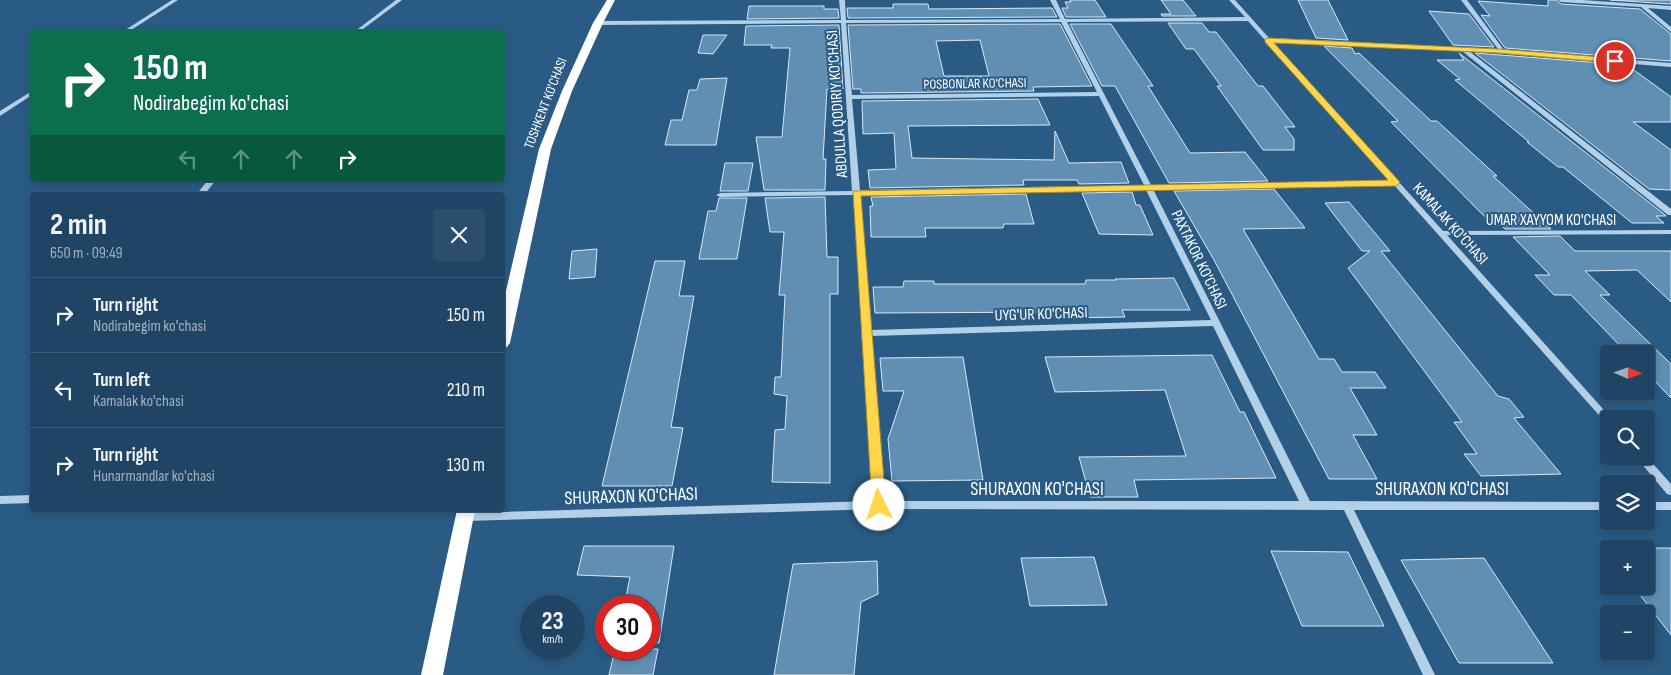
<!DOCTYPE html>
<meta charset="utf-8">
<style>
body{margin:0;font-family:"Sofia Sans Condensed",sans-serif;background:#2c4e6d;color:#f1f3f6;height:100vh;display:flex;flex-direction:column;font-size:19px;white-space:nowrap}
*{box-sizing:border-box;margin:0}
p{font-size:16px;color:#a1b0bf}
.icon{flex:none;width:28px;height:28px;fill:none;stroke:currentColor;stroke-width:2;stroke-linecap:round;stroke-linejoin:round}
.map{position:relative;flex:1;overflow:hidden}
.details{position:absolute;left:30px;top:192px;width:475px;height:320px;display:flex;flex-direction:column;background:#1f4464;border-radius:5px;box-shadow:0 2px 8px #0003,0 0 0 1px #3c5c78}
.details>*{flex:none}
.guide{position:absolute;left:30px;top:30px;width:475px;height:152px;border-radius:5px;box-shadow:0 2px 8px #0003,0 0 0 1px #3c5c78;background:#0b6e4f;color:#fff;overflow:hidden}
.needle{width:32px;rotate:92deg}
.fabs{position:absolute;left:1600px;top:345px;display:grid;gap:10px}
.fabs a{display:grid;place-items:center;width:55px;height:55px;border-radius:5px;background:#1f4464;box-shadow:0 2px 8px #0003,0 0 0 1px #3c5c78;font-size:25px}
.speed{position:absolute;left:520px;top:595px;display:flex;gap:10px;font-size:25px;font-weight:700;text-align:center}
.speed>*{display:grid;place-content:center;width:65px;height:65px;border-radius:50%;background:#1f4464;box-shadow:0 2px 8px #0003,0 0 0 1px #3c5c78;line-height:1}
.speed small{font-size:12px;font-weight:400}
.speed .limit{border:8px solid #d22;background:#fff;color:#111}
.pin{position:absolute;display:grid;place-items:center;width:42px;height:42px;color:#fff;margin:-21px;border:2px solid #fff;border-radius:50%;box-shadow:0 1px 5px #0007}
.me{position:absolute;width:55px;margin:-28px;rotate:356deg;stroke-linejoin:round;filter:drop-shadow(0 0 4px #0008)}
.turn{display:flex;align-items:center;gap:18px;height:105px;padding:0 20px;font-size:22px}
.turn .icon{width:65px;height:65px;stroke-width:2.5}
.turn b{display:block;font-size:35px;line-height:42px}
.lanes{display:flex;align-items:center;height:48px;padding:0 20px;background:#0003;justify-content:center;gap:25px;direction:ltr}
.lanes .off{opacity:.35}
.round{display:grid;place-items:center;flex:none;width:52px;height:52px;border-radius:5px;background:#2c4e6d}
.overview{display:flex;align-items:center;justify-content:space-between;height:85px;padding:0 20px}
h1{font-size:30px;font-weight:700;line-height:38px}
ul{padding:0;list-style:none}
li{display:flex;align-items:center;gap:15px;height:75px;padding:0 20px;border-top:1px solid #3c5c78}
li div{flex:1}
li b{display:block;font-size:19px}
li em{font-style:normal}
.map>svg:first-child{display:block}
</style>
<div class="map">
<svg width="1671" height="675" viewBox="0 0 1671 675">
<rect width="100%" height="100%" fill="#295b85"/>
<g fill="#618fb4" stroke="#d7e8f6" fill-rule="evenodd">
<path d="M1070,0H1095L1106,17H1066L1062,8H1068L1065,2H1071Z"/>
<path d="M1161,0H1183L1196,16H1162L1161,14H1171Z"/>
<path d="M1298,0H1328L1348,40L1316,38Z"/>
<path d="M1548,0H1556L1561,4L1640,9L1671,34V61L1505,48L1481,15L1490,16L1478,1L1548,6Z"/>
<path d="M1610,0H1671V4Z"/>
<path d="M893,4H928L929,9L1052,8L1057,17L848,18L847,8H893Z"/>
<path d="M749,6H824V9H838L839,18L747,19Z"/>
<path d="M1429,11L1469,14L1494,47L1453,45Z"/>
<path d="M1168,23H1202L1209,32H1216L1258,86H1263L1295,127H1285L1294,139V150H1263L1217,86H1221L1194,49H1186Z"/>
<path d="M1060,24L1092,86L1033,87L1034,91L861,93V89H853L848,25ZM980,40L989,76H944L936,41Z"/>
<path d="M1070,24H1111L1153,86H1148L1190,153L1245,152L1268,181L1169,183L1115,86H1102Z"/>
<path d="M839,25L843,89H827L823,159H826L825,190H764L756,137H782L790,48H771L772,45H744L746,26Z"/>
<path d="M703,35H727L713,54L698,53Z"/>
<path d="M1324,46L1352,48L1355,54L1359,53L1431,121H1437L1497,176H1493L1551,229H1505L1501,225H1493L1391,122L1398,121Z"/>
<path d="M1459,53L1664,214L1666,216H1656L1664,223H1632L1563,167H1558L1527,142H1529L1455,80L1460,79L1437,60H1464Z"/>
<path d="M1475,53L1627,65L1671,97V122H1633L1671,150V190L1649,189Z"/>
<path d="M727,78L716,145H665L671,120H682L689,90H697L700,79Z"/>
<path d="M1038,99L1050,125L908,126L912,158L1054,160L1055,131L1069,163L1121,162L1129,183L1079,184L1077,180H1023L1024,185L870,188L868,170L896,169L894,133L863,134L862,101Z"/>
<path d="M725,163H753L748,191H720Z"/>
<path d="M1274,189L1305,228L1243,229L1319,359H1334L1342,372H1375L1386,388H1350L1377,435H1353L1377,479H1329L1214,260L1174,191Z"/>
<path d="M1132,192L1136,205H1140L1153,235L1099,234L1082,193Z"/>
<path d="M1026,194L1034,224H1004L1003,228H925L926,237H871L870,206H873L871,197Z"/>
<path d="M825,197L827,257H838V294H830V483L772,482L775,430L785,429L787,396L774,394L775,377H781L785,295H779L784,232H770L765,198Z"/>
<path d="M719,198H747L737,259H699L708,211H716Z"/>
<path d="M1349,202L1390,251H1381L1498,396L1509,399L1524,417L1514,418L1561,474L1481,476L1464,454H1477L1454,422H1462L1348,268L1370,251H1362L1325,203Z"/>
<path d="M1560,236L1575,251H1671V302L1637,270L1585,271L1610,295H1600L1671,364V398L1646,372V354H1628L1571,295H1554L1535,275H1550L1513,237Z"/>
<path d="M597,249L595,277L569,279L572,251Z"/>
<path d="M655,261H685L679,296H694L671,427L683,428L672,486H602Z"/>
<path d="M1174,278L1190,310H1122L1125,317L1065,318L1063,312L875,313L873,287H903L904,281H934V284H1085L1086,280H1116L1115,279Z"/>
<path d="M1212,355L1240,412H1244L1276,478L1134,480L1138,497H1090L1079,457L1186,456L1165,390L1055,392L1045,357Z"/>
<path d="M963,357L983,480L892,481L888,439L904,391H883L880,358Z"/>
<path d="M584,546H674L659,643L649,642V606H624L630,577L577,575Z"/>
<path d="M1671,548V635L1633,586H1646V548Z"/>
<path d="M1271,551L1348,552L1384,626H1302Z"/>
<path d="M1094,557L1107,605L1030,606L1021,558Z"/>
<path d="M1484,558L1553,663H1459L1401,560Z"/>
<path d="M877,561L878,594L861,602L854,675H774L793,564Z"/>
<path d="M615,649H658L653,675H609Z"/>
</g>
<g fill="none" stroke-linecap="round" stroke-linejoin="round">
<g fill="#b4d0e7" fill-rule="evenodd">
<path d="M172,0H178L128,32H122Z"/>
<path d="M396,0H402L359,32H354Z"/>
<path d="M839,0H845L846,20L1060,19L1050,0H1056L1065,19L1245,17L1229,0H1235L1269,38L1498,49L1461,0H1467L1504,50L1671,63V67L1469,51L1671,209V215H1668L1462,51L1273,42L1443,231L1671,230V234L1447,235L1612,419H1609V424L1606,423L1394,185L1153,189L1310,501L1609,502V510H1354L1435,675H1423L1344,510L879,509L465,521L461,520L460,517L461,514L465,513L873,501L853,195L720,197L716,195L720,193L852,191L841,23L598,25L595,23L598,21L841,20ZM1248,21L1390,181L1151,185L1067,22ZM1061,22L1097,92L852,95L846,23ZM1099,96L1144,185L860,190L852,99ZM1146,190L1211,320L871,330L860,195ZM1213,326L1299,501H884L871,336Z"/>
<path d="M1558,0H1582L1671,6V10L1648,8L1671,27V32L1641,7L1561,2Z"/>
<path d="M32,91V95L0,116V111Z"/>
<path d="M208,180H216L204,195H196Z"/>
<path d="M1635,456H1646L1671,484V495L1667,494Z"/>
<path d="M32,495V503L0,504V496Z"/>
<rect x="1646" y="502" width="25" height="8"/>
</g>
<g fill="#fff" fill-rule="evenodd">
<path d="M607,0H615L603,23L572,91L551,149L510,343L507,347L502,348V308L539,149L562,91L593,23Z"/>
<path d="M457,510H475L443,675H421Z"/>
</g>
</g>
<path fill="#ffd54a" stroke="#a68a30" d="M1268,38L1498,49L1615,58L1618,61L1615,63L1498,53L1274,43L1399,181L1400,183L1396,186L861,196L886,505L884,509L879,510L874,509L872,505L853,191L1388,180L1265,42V39Z"/>
<g text-anchor="middle" stroke-width="4" stroke-linejoin="round" paint-order="stroke">
<g font-size="14" fill="#fff" stroke="#295b85">
<text transform="translate(975 83) rotate(-1)" y="5">POSBONLAR KO'CHASI</text>
<text transform="translate(545 103) rotate(-69)" y="5">TOSHKENT KO'CHASI</text>
</g>
<g font-size="16" fill="#fff" stroke="#295b85">
<text transform="translate(836 104) rotate(-94)" y="6">ABDULLA QODIRIY KO'CHASI</text>
<text x="1551" y="225">UMAR XAYYOM KO'CHASI</text>
<text transform="translate(1451 223) rotate(48)" y="6">KAMALAK KO'CHASI</text>
<text transform="translate(1200 259) rotate(64)" y="6">PAXTAKOR KO'CHASI</text>
<text transform="translate(1041 313) rotate(-2)" y="6">UYG'UR KO'CHASI</text>
</g>
<g font-size="19" fill="#fff" stroke="#295b85">
<text x="1037" y="495">SHURAXON KO'CHASI</text>
<text x="1442" y="495">SHURAXON KO'CHASI</text>
<text transform="translate(631 495) rotate(-2)" y="7">SHURAXON KO'CHASI</text>
</g>
</g>
</svg>
<div class="fabs">
<a><svg class="needle" viewBox="-14 -14 28 28"><path d="M0-13l5 13h-10z" fill="#e53935"/><path d="M0 13l5-13h-10z" fill="#a1b0bf"/></svg></a>
<a><svg class="icon" aria-label="search" viewBox="0 0 24 24"><circle cx="10" cy="10" r="6"/><path d="M15 15l6 6"/></svg></a>
<a><svg class="icon" aria-label="layers" viewBox="0 0 24 24"><path d="M12 4l9 5-9 5-9-5zM3 14l9 5 9-5"/></svg></a>
<a>+</a>
<a>−</a>
</div>
<div class="speed"><div>23<small>km/h</small></div><div class="limit">30</div></div>
<div class="pin" style="left:1615px;top:61px;background:#d93025"><svg class="icon" aria-label="arrive" viewBox="0 0 24 24"><path d="M6 21V4h12l-3 4 3 4H6"/></svg></div>
<svg class="me" style="left:879px;top:505px" viewBox="-20 -20 40 40"><circle r="19" fill="#fff"/><path d="M0-13L10 11 0 6-10 11z" fill="#ffd54a"/></svg>
<div class="guide">
<div class="turn"><svg class="icon" aria-label="right" viewBox="0 0 24 24"><path d="M7 20v-9h11M14 6l5 5-5 5"/></svg><div><b>150 m</b>Nodirabegim ko'chasi</div></div>
<div class="lanes"><svg class="icon off" aria-label="left" viewBox="0 0 24 24"><path d="M17 20v-9H6M10 6l-5 5 5 5"/></svg><svg class="icon off" aria-label="ahead" viewBox="0 0 24 24"><path d="M12 20V5M6 11l6-6 6 6"/></svg><svg class="icon off" aria-label="ahead" viewBox="0 0 24 24"><path d="M12 20V5M6 11l6-6 6 6"/></svg><svg class="icon" aria-label="right" viewBox="0 0 24 24"><path d="M7 20v-9h11M14 6l5 5-5 5"/></svg></div>
</div>
<section class="details">
<div class="overview"><div><h1>2 min</h1><p>650 m · 09:49</p></div><a class="round"><svg class="icon" aria-label="close" viewBox="0 0 24 24"><path d="M6 6l12 12M18 6L6 18"/></svg></a></div>
<ul>
<li><svg class="icon" aria-label="right" viewBox="0 0 24 24"><path d="M7 20v-9h11M14 6l5 5-5 5"/></svg><div><b>Turn right</b><p>Nodirabegim ko'chasi</p></div><em>150 m</em></li>
<li><svg class="icon" aria-label="left" viewBox="0 0 24 24"><path d="M17 20v-9H6M10 6l-5 5 5 5"/></svg><div><b>Turn left</b><p>Kamalak ko'chasi</p></div><em>210 m</em></li>
<li><svg class="icon" aria-label="right" viewBox="0 0 24 24"><path d="M7 20v-9h11M14 6l5 5-5 5"/></svg><div><b>Turn right</b><p>Hunarmandlar ko'chasi</p></div><em>130 m</em></li>
</ul>
</section>
</div>
